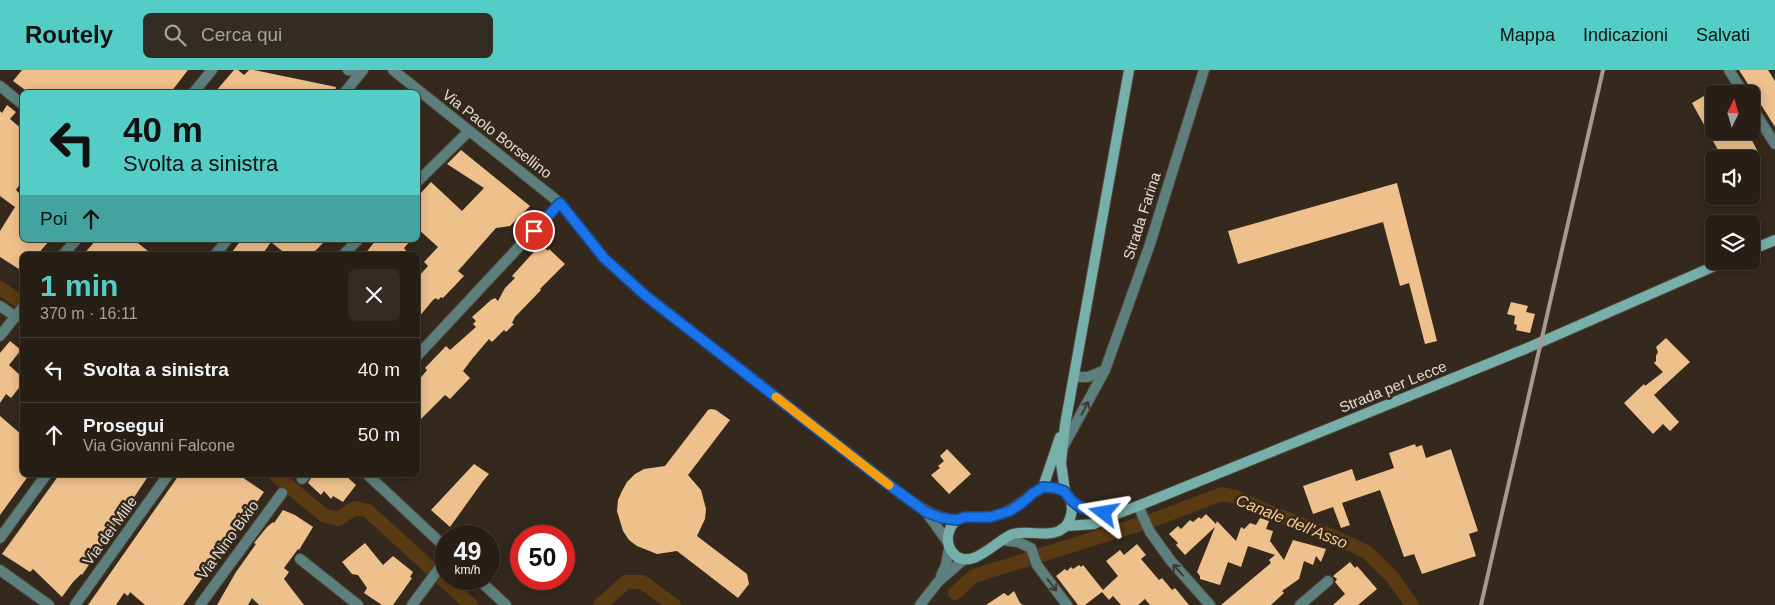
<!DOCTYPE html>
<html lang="it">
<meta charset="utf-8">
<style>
body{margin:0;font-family:Helvetica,sans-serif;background:#332c22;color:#f1f3f6;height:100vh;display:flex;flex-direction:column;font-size:19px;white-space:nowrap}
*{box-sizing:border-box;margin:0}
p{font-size:16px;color:#a4a2a0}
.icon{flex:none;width:28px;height:28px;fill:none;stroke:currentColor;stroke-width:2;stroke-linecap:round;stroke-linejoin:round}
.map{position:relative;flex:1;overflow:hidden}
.panel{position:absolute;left:20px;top:182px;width:400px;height:225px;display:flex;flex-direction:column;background:#271f15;border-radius:8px;box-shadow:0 2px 12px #0003,0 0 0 1px #433d34}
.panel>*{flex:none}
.hud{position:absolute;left:20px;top:20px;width:400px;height:152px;border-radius:8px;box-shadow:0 2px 12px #0003,0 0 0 1px #433d34;background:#54cdc7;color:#111;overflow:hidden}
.needle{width:32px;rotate:5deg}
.controls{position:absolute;left:1705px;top:15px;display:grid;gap:10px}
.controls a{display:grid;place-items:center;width:55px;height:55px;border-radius:8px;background:#271f15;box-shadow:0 2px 12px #0003,0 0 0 1px #433d34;font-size:25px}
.speed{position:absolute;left:435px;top:455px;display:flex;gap:10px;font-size:25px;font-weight:700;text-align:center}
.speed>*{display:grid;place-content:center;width:65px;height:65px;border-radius:50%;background:#271f15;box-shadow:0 2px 12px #0003,0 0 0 1px #433d34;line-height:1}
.speed small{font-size:12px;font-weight:400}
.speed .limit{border:8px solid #d22;background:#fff;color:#111}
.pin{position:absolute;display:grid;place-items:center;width:42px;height:42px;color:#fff;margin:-21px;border:2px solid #fff;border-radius:50%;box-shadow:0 1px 5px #0007}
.me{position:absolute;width:55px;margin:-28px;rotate:284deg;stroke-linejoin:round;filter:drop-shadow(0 0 4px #0008)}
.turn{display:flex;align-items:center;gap:18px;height:105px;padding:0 20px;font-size:22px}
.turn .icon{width:65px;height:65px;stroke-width:2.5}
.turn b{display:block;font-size:35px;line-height:42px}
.then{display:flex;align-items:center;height:48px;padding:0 20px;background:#0003;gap:10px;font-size:19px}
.round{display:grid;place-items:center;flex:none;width:52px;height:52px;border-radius:8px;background:#332c22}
.headline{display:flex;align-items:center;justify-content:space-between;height:85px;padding:0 20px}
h1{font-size:30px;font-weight:800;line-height:38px;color:#54cdc7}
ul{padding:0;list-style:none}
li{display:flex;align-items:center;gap:15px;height:65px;padding:0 20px;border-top:1px solid #433d34}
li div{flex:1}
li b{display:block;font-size:19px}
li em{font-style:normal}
header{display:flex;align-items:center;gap:30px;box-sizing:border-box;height:70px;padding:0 25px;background:#54cdc7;color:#111}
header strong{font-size:24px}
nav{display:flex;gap:28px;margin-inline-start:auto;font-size:18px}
.search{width:350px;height:45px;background:#332c22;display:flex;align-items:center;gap:12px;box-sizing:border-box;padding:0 18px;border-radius:8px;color:#a4a2a0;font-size:19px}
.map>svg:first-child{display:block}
</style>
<header>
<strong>Routely</strong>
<div class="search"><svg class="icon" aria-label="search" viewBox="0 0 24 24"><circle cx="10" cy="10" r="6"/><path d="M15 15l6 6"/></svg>Cerca qui</div>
<nav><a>Mappa</a><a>Indicazioni</a><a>Salvati</a></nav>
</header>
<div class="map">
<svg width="1775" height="535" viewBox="0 0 1775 535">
<rect width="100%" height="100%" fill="#34291c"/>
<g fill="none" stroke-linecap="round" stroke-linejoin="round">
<g stroke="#593a13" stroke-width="14">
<path d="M0,218L22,233"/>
<path d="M275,405L325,446L338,449L355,438L368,441L471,535"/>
<path d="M955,523L974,506L1156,449L1222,424L1237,427L1269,442L1330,465L1367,482L1392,507L1412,535"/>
<path d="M600,535L626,512H642L674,535"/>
</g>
</g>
<g fill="#eec08c">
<path d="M22,0H188L171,22H28L13,11Z"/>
<path d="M234,0H238L244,5L249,0H254L336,17L335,22H215Z"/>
<path d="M1739,0H1768L1775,11V57Z"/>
<path d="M1714,20V61H1747L1759,84L1756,85L1754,89H1723L1692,33Z"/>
<path d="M7,35L16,42L10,49L22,59V111L16,120L22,126V170H50L37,185H22V201L0,187V161L15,137L0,126V41L2,43Z"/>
<path d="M461,80L530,136L510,156L496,158L458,201L464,206L443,228L441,227L438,230L436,228L433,230L418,248V207L428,196L424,192L438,177L418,159V126L431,112L462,141L484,118L447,94Z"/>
<path d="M1397,113L1437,271L1425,274L1409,213L1400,216L1383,152L1238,194L1228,161Z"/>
<path d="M96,170H134L153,185H83Z"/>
<path d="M241,170H326L311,185H287L271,172L262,185H230Z"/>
<path d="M376,170H411L404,178L409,185H364Z"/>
<path d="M541,174L548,181L549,179L565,194L540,219L541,220L515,247L512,253L514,254L506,262L504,260L492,272L489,269L472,289L463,301L470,308L450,329L445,325L418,352V311L427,300L425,298L446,276L450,280L476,257L473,254L476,251L472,247L491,230L495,228L498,231L505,218L515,208L512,206Z"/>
<path d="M1511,232L1528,236L1526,242L1535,244L1530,263L1516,260L1517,255L1514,254L1515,246L1507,244Z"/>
<path d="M1666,268L1690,292L1654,325L1679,352L1670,361L1663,354L1653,364L1624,333L1644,314L1645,316L1663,302L1654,293L1656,291V286L1658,282L1656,277Z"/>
<path d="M10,271L21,280L9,295L22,307V314L11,328L6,324L0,333V283Z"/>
<path d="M711,339L716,340L730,350L688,405L701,420L706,439L705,449L697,466L747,504L749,514L738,528L677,481L657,484L637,476L629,470L623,461L617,441L618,430L622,421L627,412L635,404L644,399L665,396L708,340Z"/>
<path d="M0,346L22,365V405H29L0,445Z"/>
<path d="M1415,374L1416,377L1422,375L1426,388L1451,379L1478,461L1469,464L1476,486L1422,504L1414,484L1404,487L1380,420L1342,433L1350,455L1341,458L1333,437L1313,444L1303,416L1352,399L1356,411L1394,398L1389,383Z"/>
<path d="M947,379L971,404L949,424L931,405L940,398L938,396L944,391L940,386Z"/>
<path d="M474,394L489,404L483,411L450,457L431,440Z"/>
<path d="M59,405H149L82,505L81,504L73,512L62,527L33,499L30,502L2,484Z"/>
<path d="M179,405H239L264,422L183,535H145L130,522L128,526L124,523L116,535H88Z"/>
<path d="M313,405H345L356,415L343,432L333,426L331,429L324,421L321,425L308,413Z"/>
<path d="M283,440L295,445L313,457L299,480L298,479L284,498L289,502L284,509L304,535H259L252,528L248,535H217L236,502L256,474L254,473L267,457L273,452L274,453Z"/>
<path d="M1206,444L1216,454L1217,451L1236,471L1241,457L1244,459L1250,453L1256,455L1260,448L1269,451L1266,459L1273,461L1270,471L1284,490L1293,470L1326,479L1321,492L1316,486L1313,495L1304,491L1299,509L1282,521L1284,523L1271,535H1221L1271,493L1269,490L1275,485L1248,476L1241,497L1228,492L1220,515L1200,509V506L1197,502L1215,457L1185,485L1176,475L1178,473L1169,464L1178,456L1181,459L1190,450L1193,452L1199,447L1201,449Z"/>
<path d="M365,473L383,495L393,486L413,502L410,507L412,508L393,535H382L364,523L367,518L358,505L352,504L342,492Z"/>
<path d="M1137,474L1146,485L1141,489L1159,510L1162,508L1172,520L1175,518L1189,535H1150L1145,529L1138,535H1121L1113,526L1109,530L1102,522L1085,535H1078L1056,506L1065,499L1067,501L1071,497L1073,499L1079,495L1081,497L1083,495L1103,520L1118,506L1106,491L1120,480L1124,485Z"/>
<path d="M1350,492L1355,498L1357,496L1377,519L1358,535H1333L1345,524L1335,512L1337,509L1333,506Z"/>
<path d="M1014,521L1020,533L1023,535H986L1004,523L1008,526Z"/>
</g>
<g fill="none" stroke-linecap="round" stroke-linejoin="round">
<g stroke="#504539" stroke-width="12">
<g id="minor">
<path d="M348,0L361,2"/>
<path d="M393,0L560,133L604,188L646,226L901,424C921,438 932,447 957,450"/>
<path d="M1729,0L1744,24"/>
<path d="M0,16L22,34"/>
<path d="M194,22L212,0"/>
<path d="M345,22L363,0"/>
<path d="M1751,36L1775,74"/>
<path d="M418,111L469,61"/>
<path d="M63,185L76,170"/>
<path d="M215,185L227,170"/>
<path d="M343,185L358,170"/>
<path d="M0,236L16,247"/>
<path d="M0,266L22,238"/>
<path d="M418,285L560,133"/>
<path d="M1075,307H1088L1105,300"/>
<path d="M1064,375L1105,300L1149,177L1204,0"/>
<path d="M368,405L446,478"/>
<path d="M302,409L306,405"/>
<path d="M1138,436L1150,462L1171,491L1210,535"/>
<path d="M927,443L947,471"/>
<path d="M0,468L46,405"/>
<path d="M1002,470L1018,472L1031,478L1037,495L1067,535"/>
<path d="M300,489L358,535"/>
<path d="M0,500L49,535"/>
<path d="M478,509L506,535"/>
<path d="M75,535L168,405"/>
<path d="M200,535L282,423"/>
<path d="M412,535L446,489"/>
<path d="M1300,535L1328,511"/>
</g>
</g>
<g stroke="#504539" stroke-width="12">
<g id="tertiary">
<path d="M941,506L946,495L949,479"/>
<path d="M920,535L938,512L963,490"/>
</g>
</g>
<g stroke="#504539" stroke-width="12">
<g id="secondary">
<path d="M1751,180L1775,170"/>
<path d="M1043,417C1050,418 1060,417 1065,422C1077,433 1072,455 1059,461C1045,467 1028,460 1013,464C996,470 971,502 954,484C949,479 947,474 948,466C949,460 951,454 957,450C966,444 980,449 991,447C1013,443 1025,427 1043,417Z"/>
<path d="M1043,417L1060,367"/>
<path d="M1065,421L1061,393L1065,355L1129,0"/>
<path d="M1071,430C1085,441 1095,443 1112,443"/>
<path d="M1067,456L1094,454L1116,444L1138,436L1525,279L1726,191"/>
</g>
</g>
<use href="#minor" stroke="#5d7f7d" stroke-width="10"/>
<use href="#tertiary" stroke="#5d7f7d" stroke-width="10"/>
<use href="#secondary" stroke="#77afab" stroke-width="10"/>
<path stroke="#a39a90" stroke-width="4" d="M1481,535L1603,0"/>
</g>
<defs><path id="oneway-shaft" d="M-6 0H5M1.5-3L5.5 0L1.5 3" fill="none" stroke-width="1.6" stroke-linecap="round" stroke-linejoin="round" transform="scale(1.25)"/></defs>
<g stroke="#3c3a2f">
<use href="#oneway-shaft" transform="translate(1085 338) rotate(-62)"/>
<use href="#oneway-shaft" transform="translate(1178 500) rotate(-132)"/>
<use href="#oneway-shaft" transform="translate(1052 515) rotate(53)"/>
</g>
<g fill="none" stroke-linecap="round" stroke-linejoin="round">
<g stroke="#114b97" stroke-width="12">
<path id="route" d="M534,161L560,133L604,188L646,226L881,409L926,442L942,448L957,450L965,447H990L1010,441L1022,433L1033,423L1043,417L1055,418L1064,421L1071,430L1081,438L1092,442L1104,443"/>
</g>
<use href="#route" stroke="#1a73e8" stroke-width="9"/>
<path stroke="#f59e0b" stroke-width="9" d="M776,327L889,415"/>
</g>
<g text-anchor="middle" stroke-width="5" stroke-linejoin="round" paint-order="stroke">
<g font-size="15" fill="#e3dbd3" stroke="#34291c">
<text transform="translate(497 64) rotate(38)" y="5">Via Paolo Borsellino</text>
<text transform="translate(1142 146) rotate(-72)" y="5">Strada Farina</text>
<text transform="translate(1393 317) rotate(-22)" y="5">Strada per Lecce</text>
<text transform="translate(110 461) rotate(-54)" y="5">Via dei Mille</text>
<text transform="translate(228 470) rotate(-54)" y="5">Via Nino Bixio</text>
</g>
<g font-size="16" font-style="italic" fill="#fcca91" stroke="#34291c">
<text transform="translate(1292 451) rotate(22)" y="6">Canale dell'Asso</text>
</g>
</g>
</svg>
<div class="controls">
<a><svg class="needle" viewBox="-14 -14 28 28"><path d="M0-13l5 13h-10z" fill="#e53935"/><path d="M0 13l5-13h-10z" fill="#a4a2a0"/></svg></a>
<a><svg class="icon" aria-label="sound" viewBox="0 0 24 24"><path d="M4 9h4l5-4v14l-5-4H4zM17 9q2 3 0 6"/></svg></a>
<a><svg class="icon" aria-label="layers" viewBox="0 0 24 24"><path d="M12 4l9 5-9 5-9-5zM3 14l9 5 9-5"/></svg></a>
</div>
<div class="speed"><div>49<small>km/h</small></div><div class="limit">50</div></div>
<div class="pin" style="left:534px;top:161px;background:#d93025"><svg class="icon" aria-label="arrive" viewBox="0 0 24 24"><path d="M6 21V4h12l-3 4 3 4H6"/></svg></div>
<svg class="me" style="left:1104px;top:443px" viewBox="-20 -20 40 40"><path d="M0-17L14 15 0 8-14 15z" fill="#1a73e8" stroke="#fff" stroke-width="4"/></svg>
<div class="hud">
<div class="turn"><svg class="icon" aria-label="left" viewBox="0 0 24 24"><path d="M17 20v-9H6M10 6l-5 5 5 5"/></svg><div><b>40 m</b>Svolta a sinistra</div></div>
<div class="then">Poi<svg class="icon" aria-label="ahead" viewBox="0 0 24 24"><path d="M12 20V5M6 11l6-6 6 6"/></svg></div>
</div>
<section class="panel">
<div class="headline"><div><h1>1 min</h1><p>370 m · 16:11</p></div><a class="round"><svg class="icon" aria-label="close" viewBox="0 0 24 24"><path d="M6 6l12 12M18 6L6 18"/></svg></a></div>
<ul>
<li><svg class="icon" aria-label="left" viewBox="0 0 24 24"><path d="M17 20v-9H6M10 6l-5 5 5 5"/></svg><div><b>Svolta a sinistra</b></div><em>40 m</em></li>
<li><svg class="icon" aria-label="ahead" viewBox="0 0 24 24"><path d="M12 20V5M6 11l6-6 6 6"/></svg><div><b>Prosegui</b><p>Via Giovanni Falcone</p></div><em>50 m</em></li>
</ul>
</section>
</div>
